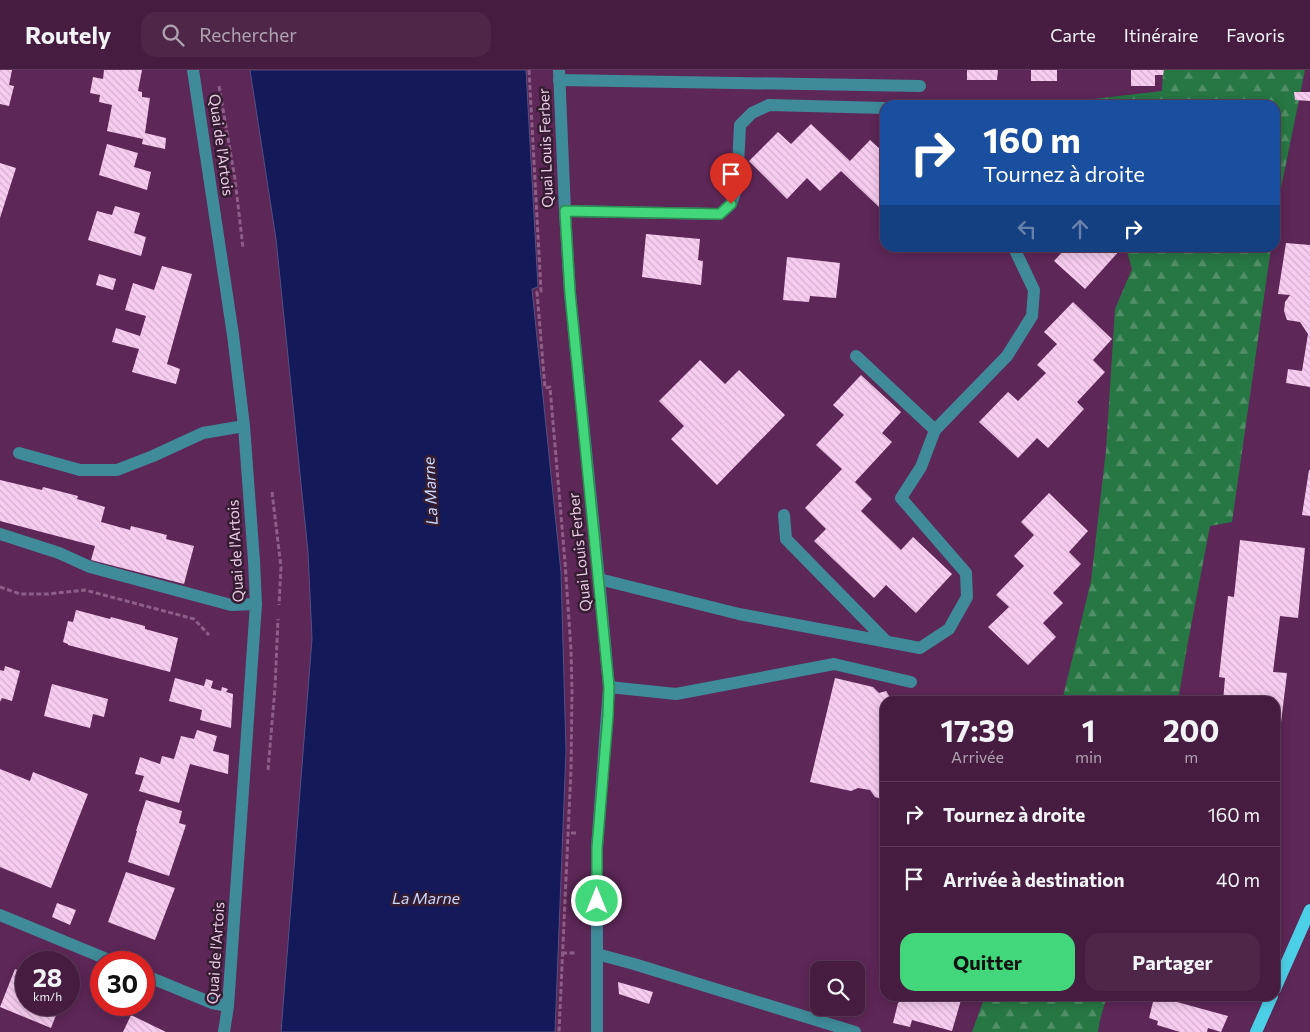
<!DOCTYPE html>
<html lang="fr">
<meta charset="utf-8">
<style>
body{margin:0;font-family:Commissioner,sans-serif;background:#4d2648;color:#f1f3f6;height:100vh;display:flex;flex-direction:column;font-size:19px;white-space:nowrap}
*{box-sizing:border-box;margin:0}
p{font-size:16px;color:#b0a2b1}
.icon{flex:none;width:28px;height:28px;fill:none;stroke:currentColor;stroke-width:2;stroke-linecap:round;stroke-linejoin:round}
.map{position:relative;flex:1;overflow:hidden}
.side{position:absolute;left:880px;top:626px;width:400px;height:305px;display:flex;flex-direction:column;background:#461d41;border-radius:15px;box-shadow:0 2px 12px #0003,0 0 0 1px #5e3b5a}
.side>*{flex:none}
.guide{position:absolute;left:880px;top:30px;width:400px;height:152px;border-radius:15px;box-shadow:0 2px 12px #0003,0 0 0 1px #5e3b5a;background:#1a4fa0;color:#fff;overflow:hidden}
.fabs{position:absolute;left:810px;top:891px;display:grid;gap:10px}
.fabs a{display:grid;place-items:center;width:55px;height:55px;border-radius:10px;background:#461d41;box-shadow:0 2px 12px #0003,0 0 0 1px #5e3b5a;font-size:25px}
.speed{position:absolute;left:15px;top:881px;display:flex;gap:10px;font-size:25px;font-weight:700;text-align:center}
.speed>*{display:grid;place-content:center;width:65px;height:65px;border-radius:50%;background:#461d41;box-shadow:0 2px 12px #0003,0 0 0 1px #5e3b5a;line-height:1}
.speed small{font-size:12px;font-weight:400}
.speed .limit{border:8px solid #d22;background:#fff;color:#111}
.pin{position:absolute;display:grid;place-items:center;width:42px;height:42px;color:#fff;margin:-51px -21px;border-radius:50% 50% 50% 0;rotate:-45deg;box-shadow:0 0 5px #0007}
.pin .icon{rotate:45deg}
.me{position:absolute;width:55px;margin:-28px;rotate:0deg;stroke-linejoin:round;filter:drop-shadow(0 0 4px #0008)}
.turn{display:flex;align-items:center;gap:18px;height:105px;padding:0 20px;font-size:22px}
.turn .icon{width:65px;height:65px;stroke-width:2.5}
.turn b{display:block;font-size:35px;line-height:42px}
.lanes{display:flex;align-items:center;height:48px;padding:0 20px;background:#0003;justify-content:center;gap:25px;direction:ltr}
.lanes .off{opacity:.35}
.eta{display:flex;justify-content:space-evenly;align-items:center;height:85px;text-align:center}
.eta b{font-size:30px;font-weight:700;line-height:35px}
.primary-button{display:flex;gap:10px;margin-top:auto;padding:10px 20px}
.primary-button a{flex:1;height:58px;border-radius:15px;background:#43d77b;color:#111;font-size:20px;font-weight:700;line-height:58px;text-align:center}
.primary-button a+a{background:#4d2648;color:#f1f3f6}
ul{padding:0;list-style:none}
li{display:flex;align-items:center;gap:15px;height:65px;padding:0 20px;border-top:1px solid #5e3b5a}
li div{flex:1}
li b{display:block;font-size:19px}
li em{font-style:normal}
header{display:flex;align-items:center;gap:30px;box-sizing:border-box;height:70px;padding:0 25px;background:#461d41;border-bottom:1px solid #5e3b5a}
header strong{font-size:24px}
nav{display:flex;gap:28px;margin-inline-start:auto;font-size:18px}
.search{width:350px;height:45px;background:#4d2648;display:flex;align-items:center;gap:12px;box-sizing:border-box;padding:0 18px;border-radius:15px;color:#b0a2b1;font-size:19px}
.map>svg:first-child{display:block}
</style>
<header>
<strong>Routely</strong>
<div class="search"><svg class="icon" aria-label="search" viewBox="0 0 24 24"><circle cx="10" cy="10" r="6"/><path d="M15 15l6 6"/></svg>Rechercher</div>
<nav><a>Carte</a><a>Itinéraire</a><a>Favoris</a></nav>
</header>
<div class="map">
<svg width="1310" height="962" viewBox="0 0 1310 962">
<defs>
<pattern id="forest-firs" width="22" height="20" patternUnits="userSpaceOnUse" patternTransform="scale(1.25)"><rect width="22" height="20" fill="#277744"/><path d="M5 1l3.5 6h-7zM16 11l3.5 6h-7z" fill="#518f68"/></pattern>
<pattern id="building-back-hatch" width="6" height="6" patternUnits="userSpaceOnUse" patternTransform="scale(1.25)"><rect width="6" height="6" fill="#f7ccf0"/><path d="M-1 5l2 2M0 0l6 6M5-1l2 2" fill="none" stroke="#d4afce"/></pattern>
</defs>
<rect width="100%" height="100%" fill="#5d2757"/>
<g fill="url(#forest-firs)">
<path d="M1163,0H1305L1275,148V35H1070L1085,30L1162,21Z"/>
<path d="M1126,178H1271L1232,452L1210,456L1187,577L1178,631H1062L1091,511L1106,380L1115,239L1132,199Z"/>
<path d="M985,926H1107L1100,950L1098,962H972Z"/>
</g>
<path fill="#141a59" stroke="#554f84" d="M250,0H526L538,217L532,219L561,502L566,681L555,962H281L312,569L308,482L276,169Z"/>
<g fill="url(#building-back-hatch)">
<path d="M0,0H12L9,15L14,16L9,36L0,34Z"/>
<path d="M104,0H142L138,21L142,22V27L150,28L145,63L166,68L165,79L142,74L143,69L107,61L112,35L99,32L100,25L90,23L93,7L103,9Z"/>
<path d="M967,0H998L997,10H967Z"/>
<rect x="1031" y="0" width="26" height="11"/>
<path d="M1131,0H1164L1163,5H1155V16H1131Z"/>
<path d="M1294,22H1310V31L1295,30Z"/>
<path d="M811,54L850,91L870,70L880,79L885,74V131L879,137L841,101L820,121L807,108L787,129L749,91L778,62L791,74Z"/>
<path d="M107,74L138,83L134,97L151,102L147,120L99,105Z"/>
<path d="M0,93L16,98L0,148Z"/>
<path d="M115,136L140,143L134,163L146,167L141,186L88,170L97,141L112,145Z"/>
<path d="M646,164L700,169L698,190L703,191L701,215L642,207Z"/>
<path d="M1286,173L1310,175V317L1286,313L1288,299L1302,301L1308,264L1300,252L1287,250L1284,241L1285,232L1290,225L1278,224Z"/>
<path d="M1066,178H1119L1121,179L1085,219L1054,191Z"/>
<path d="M787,187L840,193L836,228L810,226L809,232L783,230Z"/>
<path d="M162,196L192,204L167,294L180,299L176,314L132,302L139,279L112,272L116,258L140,266L146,246L125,240L133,213L154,220Z"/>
<path d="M99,204L116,209L113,220L96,215Z"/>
<path d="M1073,232L1112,269L1093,290L1105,302L1077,332L1084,339L1048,378L1037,368L1018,388L979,352L1008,322L1018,331L1046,303L1037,295L1057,274L1044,262Z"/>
<path d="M700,290L725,314L739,300L785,345L717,415L671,369L684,356L659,331Z"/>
<path d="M861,305L901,342L882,363L892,372L855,412L872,429L861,441L901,480L913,467L952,504L916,543L886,515L874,528L814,471L826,459L805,438L842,399L816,375L844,345L833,335Z"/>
<path d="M1309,400H1310V446L1302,445Z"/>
<path d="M0,410L42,420L43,417L78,426L77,429L105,437L101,452L130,460L131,456L167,465L166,469L194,476L184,514L91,490L95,476L0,451Z"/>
<path d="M1049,423L1088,461L1069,482L1081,494L1053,523L1063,533L1043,553L1056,567L1028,595L988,557L1009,537L996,525L1024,496L1014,486L1034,465L1021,452Z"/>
<path d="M1240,470L1305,478L1298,548L1280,546L1273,602L1287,603L1280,661L1275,659V631H1223L1225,608L1219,607L1228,526L1234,527Z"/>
<path d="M76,540L110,549L111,547L145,556V559L178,568L170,602L68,575V574L63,572L68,551L73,552Z"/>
<path d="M5,596L20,601L12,631L2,628L0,632V600L4,601Z"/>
<path d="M175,608L204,616L206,609L213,611L211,618L221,621L222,617L228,619L226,622L233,624L231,658L200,650L202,640L169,631Z"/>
<path d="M835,608L873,617L879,623L886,621L891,629L901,625L925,631H885V730L875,727L870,720L858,718L851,721L810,712Z"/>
<path d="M52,614L108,629L104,647L93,644L90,658L44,646Z"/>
<path d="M197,660L217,666L213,681L229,685L228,704L190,694L179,733L139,721L144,706L135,704L140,687L160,694L162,686L174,689L181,666L194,669Z"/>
<path d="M0,699L30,711L33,702L88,724L51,818L0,797Z"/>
<path d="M146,730L182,741L179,753L186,755L169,806L128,792L137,761H136Z"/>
<path d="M126,802L175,818L155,870L108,852Z"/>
<path d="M57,833L76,840L70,855L52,847Z"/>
<path d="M15,899L26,903V935H60L51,958L0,937Z"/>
<path d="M618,912L653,922L649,934L619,924Z"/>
<path d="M904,926H972L970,932L961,930L952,961L912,950L910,957L893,953L898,933L904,928Z"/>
<path d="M1149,926H1155L1228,946L1221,962L1208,958L1207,962H1180L1157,955L1158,951L1149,948L1153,932L1147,931Z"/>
<path d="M131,945L166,962H123Z"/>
</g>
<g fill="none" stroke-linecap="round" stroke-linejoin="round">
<g stroke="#8d5e87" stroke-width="3" stroke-dasharray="5 2.5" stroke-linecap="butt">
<path d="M529,0L541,221L537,222L545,318L550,317L565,492L571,580L572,620L571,699L559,962"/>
<path d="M219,16L235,109L243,178"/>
<path d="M272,422L281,497L279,535"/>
<path d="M0,517L20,524H48L85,520L194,549L209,565"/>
<path d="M268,700L275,618L278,549"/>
<path d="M571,763H578"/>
<path d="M562,883H577"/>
</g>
<g stroke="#3f8b99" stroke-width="12">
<path d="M193,0L233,265L244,356L254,491L256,534L228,936L224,962"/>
<path d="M559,0L565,141L570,223L599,509L609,617L597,778V962"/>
<path d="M559,10L920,16"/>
<path d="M565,141L720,144L731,134L737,117L740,55L752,43L769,35L885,38"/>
<path d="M856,286L935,360"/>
<path d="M19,383L80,400H117L153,386L203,363L244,356"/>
<path d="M784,445L786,469L887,572"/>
<path d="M0,464L59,483L90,497L231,535L256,534"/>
<path d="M599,509L739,544L920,578L949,559L967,527L966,503L901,428L921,397L935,360L1007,286L1032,246L1034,220L1014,178"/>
<path d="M609,617L676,624L834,594L911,612"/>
<path d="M0,845L114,892"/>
<path d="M597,884L634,894L855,962"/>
<path d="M144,905L212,933L228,936"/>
</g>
<g stroke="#4cd0e7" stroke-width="12">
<path d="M1275,919L1310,840"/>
<path d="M1256,962L1272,926"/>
</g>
</g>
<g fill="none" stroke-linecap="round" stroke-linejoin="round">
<g stroke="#2c8c50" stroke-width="12">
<path id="route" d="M597,831V778L608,646L609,617L570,223L565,141L720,144L731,134"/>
</g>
<use href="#route" stroke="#43d77b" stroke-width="9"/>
</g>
<g text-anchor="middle" stroke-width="5" stroke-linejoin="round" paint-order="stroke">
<g font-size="15" fill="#eccbe7" stroke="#341c31">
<text transform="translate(221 75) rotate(82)" y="5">Quai de l'Artois</text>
<text transform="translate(546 78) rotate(-92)" y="5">Quai Louis Ferber</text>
<text transform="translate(236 481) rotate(-93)" y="5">Quai de l'Artois</text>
<text transform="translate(580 482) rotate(-96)" y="5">Quai Louis Ferber</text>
<text transform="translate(216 883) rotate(-86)" y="5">Quai de l'Artois</text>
</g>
<g font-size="16" font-style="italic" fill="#cad7ff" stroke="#341c31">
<text transform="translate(430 421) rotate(-93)" y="6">La Marne</text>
<text x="426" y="834">La Marne</text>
</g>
</g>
</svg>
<div class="fabs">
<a><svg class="icon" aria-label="search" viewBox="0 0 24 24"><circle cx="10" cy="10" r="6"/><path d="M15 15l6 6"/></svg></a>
</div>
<div class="speed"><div>28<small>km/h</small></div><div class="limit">30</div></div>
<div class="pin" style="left:731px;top:134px;background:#d93025"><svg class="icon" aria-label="arrive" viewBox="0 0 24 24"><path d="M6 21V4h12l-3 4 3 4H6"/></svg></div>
<svg class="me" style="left:597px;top:831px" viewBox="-20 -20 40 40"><circle r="17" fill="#43d77b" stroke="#fff" stroke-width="3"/><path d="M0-11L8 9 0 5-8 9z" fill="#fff"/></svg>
<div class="guide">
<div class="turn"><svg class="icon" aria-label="right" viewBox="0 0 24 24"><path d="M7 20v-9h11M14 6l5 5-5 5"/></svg><div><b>160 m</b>Tournez à droite</div></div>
<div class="lanes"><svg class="icon off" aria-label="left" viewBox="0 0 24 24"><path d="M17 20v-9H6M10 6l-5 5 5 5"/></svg><svg class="icon off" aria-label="ahead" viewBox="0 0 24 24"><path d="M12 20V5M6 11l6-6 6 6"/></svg><svg class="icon" aria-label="right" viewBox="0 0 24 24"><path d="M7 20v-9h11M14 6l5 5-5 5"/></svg></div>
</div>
<section class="side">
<div class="eta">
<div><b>17:39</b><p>Arrivée</p></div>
<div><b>1</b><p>min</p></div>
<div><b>200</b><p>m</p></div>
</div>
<ul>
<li><svg class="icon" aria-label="right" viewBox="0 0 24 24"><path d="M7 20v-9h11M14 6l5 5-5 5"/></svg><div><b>Tournez à droite</b></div><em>160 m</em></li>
<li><svg class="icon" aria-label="arrive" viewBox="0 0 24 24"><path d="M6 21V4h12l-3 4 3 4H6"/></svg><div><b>Arrivée à destination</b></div><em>40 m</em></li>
</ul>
<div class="primary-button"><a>Quitter</a><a>Partager</a></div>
</section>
</div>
